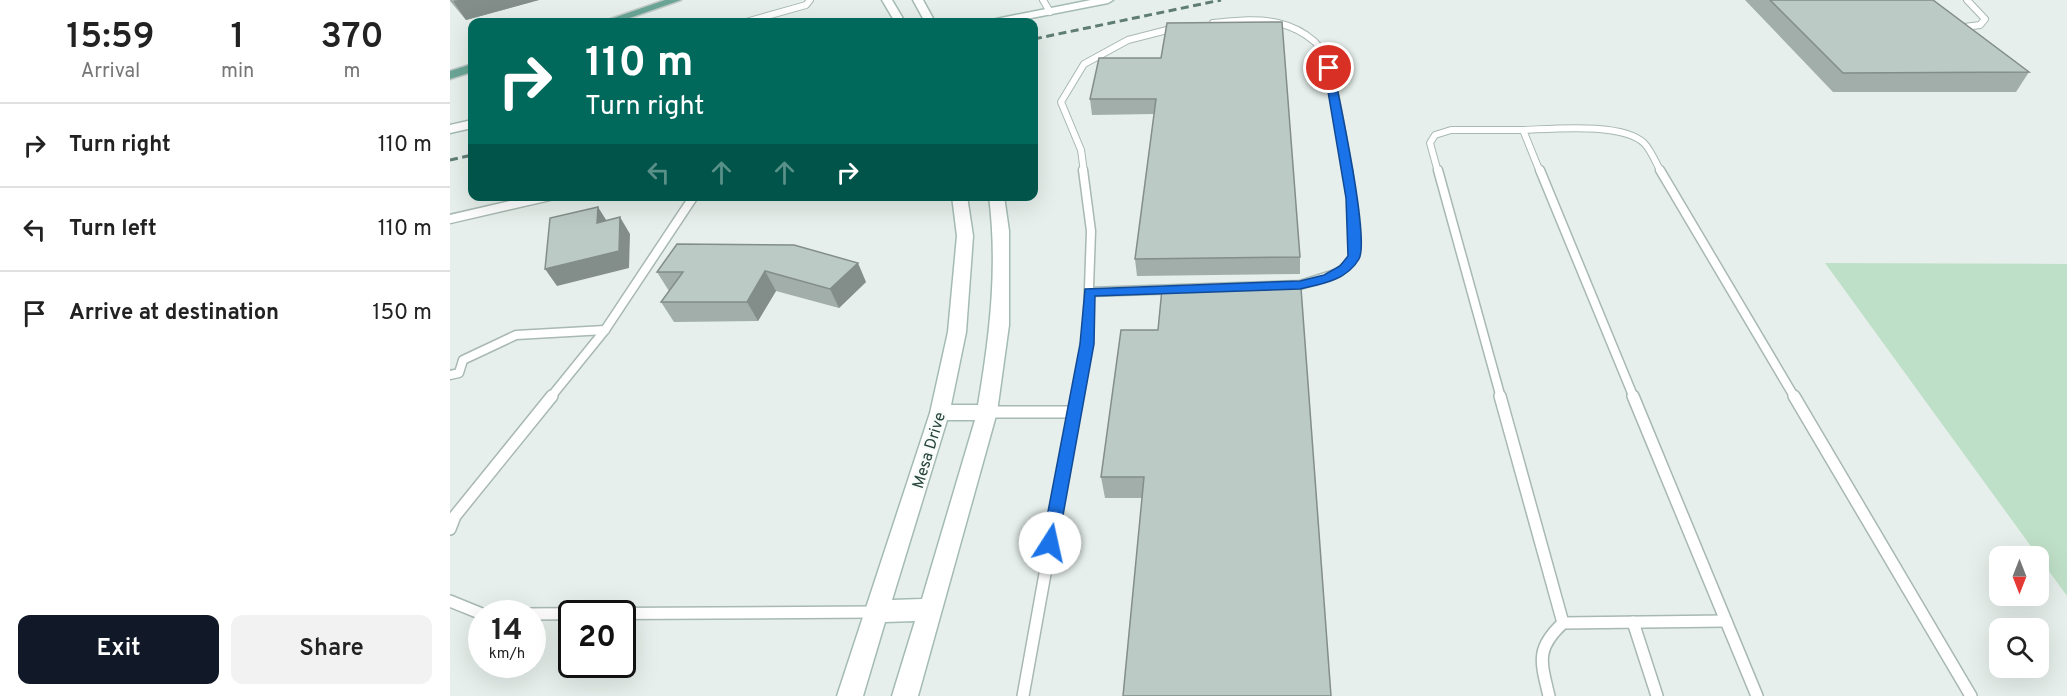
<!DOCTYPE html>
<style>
body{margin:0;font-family:Overpass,sans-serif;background:#f2f2f2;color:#222;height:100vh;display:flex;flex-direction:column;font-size:22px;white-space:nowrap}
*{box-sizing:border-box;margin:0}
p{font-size:20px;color:#767676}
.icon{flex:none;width:33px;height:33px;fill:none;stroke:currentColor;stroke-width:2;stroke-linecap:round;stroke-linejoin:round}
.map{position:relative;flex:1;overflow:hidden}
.sheet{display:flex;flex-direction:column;background:#fff;width:450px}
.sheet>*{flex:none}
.guide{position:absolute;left:18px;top:18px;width:570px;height:183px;border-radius:12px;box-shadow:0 6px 24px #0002;background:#00695c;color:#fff;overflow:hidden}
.needle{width:39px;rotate:180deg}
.buttons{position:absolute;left:1539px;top:546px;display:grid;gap:12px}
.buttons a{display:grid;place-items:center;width:60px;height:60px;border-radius:12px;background:#fff;box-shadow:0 6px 24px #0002;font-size:30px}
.speed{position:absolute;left:18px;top:600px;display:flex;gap:12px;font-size:30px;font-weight:700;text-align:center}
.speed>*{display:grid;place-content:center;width:78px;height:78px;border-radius:50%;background:#fff;box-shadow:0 6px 24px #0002;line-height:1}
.speed small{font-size:15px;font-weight:400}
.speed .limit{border:3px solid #111;border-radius:9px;background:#fff;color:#111}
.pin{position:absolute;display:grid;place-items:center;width:51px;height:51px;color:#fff;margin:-26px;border:3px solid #fff;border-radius:50%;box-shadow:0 2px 6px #0007}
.me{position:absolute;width:66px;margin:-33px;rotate:10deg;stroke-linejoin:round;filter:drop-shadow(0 0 4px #0008)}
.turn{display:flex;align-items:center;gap:21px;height:126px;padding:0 18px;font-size:27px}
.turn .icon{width:78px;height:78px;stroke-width:2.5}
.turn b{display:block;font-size:42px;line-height:51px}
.lanes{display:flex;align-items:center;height:57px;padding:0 18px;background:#0003;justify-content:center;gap:30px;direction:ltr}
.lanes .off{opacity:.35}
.eta{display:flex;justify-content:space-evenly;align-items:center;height:102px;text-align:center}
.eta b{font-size:36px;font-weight:600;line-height:42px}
.button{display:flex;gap:12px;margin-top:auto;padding:12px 18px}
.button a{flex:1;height:69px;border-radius:12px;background:#111827;color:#fff;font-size:24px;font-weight:600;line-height:69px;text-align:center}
.button a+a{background:#f2f2f2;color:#222}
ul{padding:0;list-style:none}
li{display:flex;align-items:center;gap:18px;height:84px;padding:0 18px;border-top:2px solid #e0e0e0}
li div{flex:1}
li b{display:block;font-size:22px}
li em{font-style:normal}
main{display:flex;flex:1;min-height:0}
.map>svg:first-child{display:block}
</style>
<main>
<section class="sheet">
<div class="eta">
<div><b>15:59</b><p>Arrival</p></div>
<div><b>1</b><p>min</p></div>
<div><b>370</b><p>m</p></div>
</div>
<ul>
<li><svg class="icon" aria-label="right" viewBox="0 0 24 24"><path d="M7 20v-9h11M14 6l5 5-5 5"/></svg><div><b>Turn right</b></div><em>110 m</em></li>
<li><svg class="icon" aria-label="left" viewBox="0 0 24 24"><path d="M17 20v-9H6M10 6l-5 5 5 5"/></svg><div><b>Turn left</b></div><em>110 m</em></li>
<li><svg class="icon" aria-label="arrive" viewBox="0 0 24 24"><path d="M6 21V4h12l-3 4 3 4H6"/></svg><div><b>Arrive at destination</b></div><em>150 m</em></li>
</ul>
<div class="button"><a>Exit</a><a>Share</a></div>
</section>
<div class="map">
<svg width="1617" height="696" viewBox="0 0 1617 696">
<rect width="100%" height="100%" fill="#e6efeb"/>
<path fill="#bfe0c8" d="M1375,263L1617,264V596L1588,556Z"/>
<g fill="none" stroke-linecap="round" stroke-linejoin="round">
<g stroke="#a8b8b2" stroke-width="8">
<g id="service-far2">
<path d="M593,0L600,12"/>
<path d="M296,22L356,5L360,0"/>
<path d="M763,23C784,21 807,18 828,23C841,26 855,33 865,42C884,61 894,143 899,172"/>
<path d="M1507,28L1530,25L1535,19L1517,0"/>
<path d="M634,172L631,150L611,102L634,64L678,40L725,28"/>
<path d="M988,172L980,143L985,135L1001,130H1073"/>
<path d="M1090,172L1073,130C1102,129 1172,122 1194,143C1201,150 1206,163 1211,172"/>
</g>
</g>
<g stroke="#a8b8b2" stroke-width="11">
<g id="service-far1">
<path d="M988,170L1051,398"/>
<path d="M1090,170L1184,398"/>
<path d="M1210,170L1345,398"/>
<path d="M0,219L100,196"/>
<path d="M639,292L850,285L888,273L900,263L904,256L906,241L898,170"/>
<path d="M0,375L9,373L13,360L66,335L155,330"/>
<path d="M100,398L155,330L244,196"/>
<path d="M627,398L637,344L641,231L633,170"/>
</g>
</g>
<g stroke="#a8b8b2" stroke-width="14">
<g id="service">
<path d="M1050,396L1113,623"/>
<path d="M1183,396L1307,696"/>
<path d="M1344,396L1521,696"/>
<path d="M537,412H624"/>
<path d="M0,529L5,516L102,396"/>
<path d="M0,601L32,614"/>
<path d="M71,614L425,612"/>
<path d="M1183,622L1207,696"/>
<path d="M573,696L627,396"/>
<path d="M1099,696C1091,662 1085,649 1113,623L1276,621"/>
</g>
</g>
<g stroke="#a4bbb3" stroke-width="3">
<g id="secondary">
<path d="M432,0H442L455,22H445Z"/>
<path d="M463,0H473L485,22H475Z"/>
<path d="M641,0H663L658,3L561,22H540L546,19Z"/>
<path d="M22,120V128L0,133V125Z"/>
<path d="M502,196H517L523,236L516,332L501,405H528C540,334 548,268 539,196H554L559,231V325L547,412L468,696H442L465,621L435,622L413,696H387L480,413L498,332L507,236ZM497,420H525L472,599L442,600Z"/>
</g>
</g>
<g stroke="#c2cac8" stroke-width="3">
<g id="primary">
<path d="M215,0H231L168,22H152Z"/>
<path d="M22,64V72L0,79V71Z"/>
</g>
</g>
<use href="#service-far2" stroke="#fff" stroke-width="6"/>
<use href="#service-far1" stroke="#fff" stroke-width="8"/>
<use href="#service" stroke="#fff" stroke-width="11"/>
<use href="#secondary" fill="#fff" fill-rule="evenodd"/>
<use href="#primary" fill="#6aa596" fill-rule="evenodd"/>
<g stroke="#5f7d75" stroke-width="3" stroke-dasharray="8 4.5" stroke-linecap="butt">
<path d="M584,39L771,0"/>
<path d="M0,160L22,155"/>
</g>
</g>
<g fill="#a1aea9">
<path d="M0,0H89L16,20L0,1Z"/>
<path d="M1295,0H1483L1579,72L1566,92H1383Z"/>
<path d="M711,58L850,257V274L687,276L685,259L704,114L642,115L640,99Z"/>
<path d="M227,244L416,282L389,308L326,291L308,321L224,322L211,302L219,291L207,272Z"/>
<path d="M671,330L881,696L692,498H655L651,477Z"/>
</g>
<g fill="#838d89">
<path d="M8,0H89L16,20L3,1Z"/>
<path d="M148,207L158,223H147Z"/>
<path d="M170,217L180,234L179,268L107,286L95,269Z"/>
<path d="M408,263L416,282L389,308L380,289Z"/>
<path d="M315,271L326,291L308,321L297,302Z"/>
</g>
<g fill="#bbcac4" stroke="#838d89" stroke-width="1.5">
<path d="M1320,0H1483L1579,72L1393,73Z"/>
<path d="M832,22L850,257L685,259L706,99H640L649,58H711L717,23Z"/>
<path d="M148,207L147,223L170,217L169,251L95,269L100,218Z"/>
<path d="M227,244L344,245L408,263L380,289L315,271L297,302H211L233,272H207Z"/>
<path d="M851,288L881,696H673L694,477H651L671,330H708L712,289Z"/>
</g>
<path fill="#1a73e8" stroke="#114b97" stroke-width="1.5" d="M879,65L883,68C889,98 920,239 909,259C897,280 872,284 850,289L645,296L644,344L608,543L606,548L600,550L594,548L592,543L630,344L635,289L850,281L874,275L890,266L898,256L896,198L874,68Z"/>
<g text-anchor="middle" stroke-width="5" stroke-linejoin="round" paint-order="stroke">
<g font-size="16" fill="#24423a" stroke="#f7fbf9">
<text transform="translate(478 450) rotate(-73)" y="6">Mesa Drive</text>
</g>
</g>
</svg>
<div class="buttons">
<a><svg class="needle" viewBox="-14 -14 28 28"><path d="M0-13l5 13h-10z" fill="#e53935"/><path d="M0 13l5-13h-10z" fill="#767676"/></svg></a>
<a><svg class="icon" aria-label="search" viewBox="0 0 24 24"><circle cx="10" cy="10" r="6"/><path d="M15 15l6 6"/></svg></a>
</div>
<div class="speed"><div>14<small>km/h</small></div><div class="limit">20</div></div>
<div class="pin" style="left:879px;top:68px;background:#d93025"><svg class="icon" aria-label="arrive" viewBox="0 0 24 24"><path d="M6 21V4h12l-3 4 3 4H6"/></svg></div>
<svg class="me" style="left:600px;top:543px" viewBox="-20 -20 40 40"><circle r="19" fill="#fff"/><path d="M0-13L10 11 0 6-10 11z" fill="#1a73e8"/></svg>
<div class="guide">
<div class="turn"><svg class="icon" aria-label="right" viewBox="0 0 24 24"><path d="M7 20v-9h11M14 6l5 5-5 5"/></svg><div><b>110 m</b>Turn right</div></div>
<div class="lanes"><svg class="icon off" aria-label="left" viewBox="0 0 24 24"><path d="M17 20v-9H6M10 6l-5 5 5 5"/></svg><svg class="icon off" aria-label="ahead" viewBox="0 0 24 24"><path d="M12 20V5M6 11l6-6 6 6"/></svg><svg class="icon off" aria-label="ahead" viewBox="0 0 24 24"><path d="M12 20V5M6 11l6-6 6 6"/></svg><svg class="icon" aria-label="right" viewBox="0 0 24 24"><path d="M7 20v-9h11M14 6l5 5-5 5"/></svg></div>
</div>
</div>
</main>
